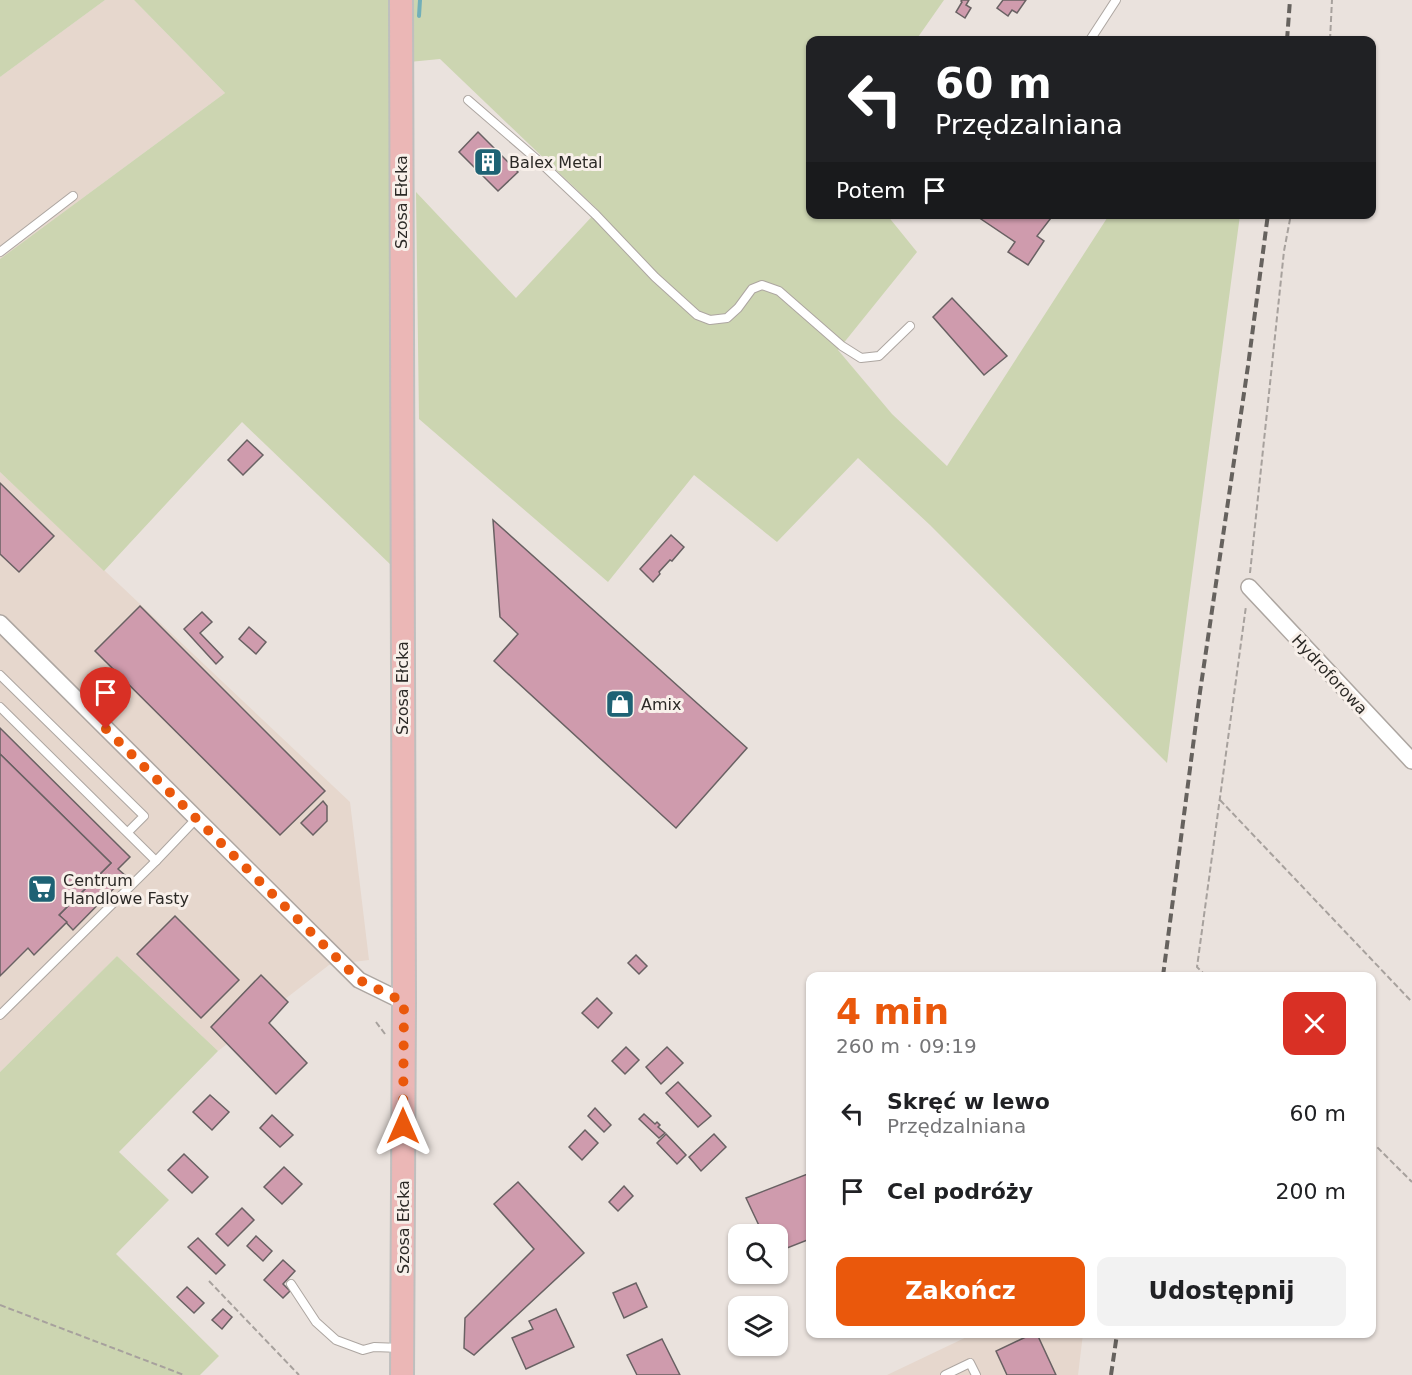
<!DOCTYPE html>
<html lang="pl">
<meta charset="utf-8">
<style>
body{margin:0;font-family:"DejaVu Sans",sans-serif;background:#f2f2f2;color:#202124;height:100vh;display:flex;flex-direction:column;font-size:22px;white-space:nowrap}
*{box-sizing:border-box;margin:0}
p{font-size:20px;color:#757577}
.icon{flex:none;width:33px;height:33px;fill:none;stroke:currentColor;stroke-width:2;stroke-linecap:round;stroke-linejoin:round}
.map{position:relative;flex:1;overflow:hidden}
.side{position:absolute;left:806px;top:972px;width:570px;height:366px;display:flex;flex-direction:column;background:#fff;border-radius:12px;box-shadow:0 2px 4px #0004}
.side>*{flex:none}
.hud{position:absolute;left:806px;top:36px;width:570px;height:183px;border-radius:12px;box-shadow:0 2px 4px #0004;background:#202124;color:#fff;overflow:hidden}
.buttons{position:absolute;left:728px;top:1224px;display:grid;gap:12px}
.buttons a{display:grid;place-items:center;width:60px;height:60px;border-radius:12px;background:#fff;box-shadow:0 2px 4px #0004;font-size:30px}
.pin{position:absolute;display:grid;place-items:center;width:51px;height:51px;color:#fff;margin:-62px -26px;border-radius:50% 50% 50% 0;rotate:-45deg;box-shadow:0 0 6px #0007}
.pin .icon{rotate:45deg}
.me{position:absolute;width:66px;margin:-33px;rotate:0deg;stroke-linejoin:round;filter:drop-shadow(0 0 4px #0008)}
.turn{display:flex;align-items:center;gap:21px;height:126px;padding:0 30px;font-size:27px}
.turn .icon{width:78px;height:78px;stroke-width:2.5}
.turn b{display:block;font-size:42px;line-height:51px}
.then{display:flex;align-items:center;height:57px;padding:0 30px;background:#0003;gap:12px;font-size:22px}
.round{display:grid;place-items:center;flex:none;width:63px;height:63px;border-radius:12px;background:#f2f2f2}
.summary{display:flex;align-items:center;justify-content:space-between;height:102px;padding:0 30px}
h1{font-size:36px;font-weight:600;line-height:45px;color:#ea580c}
.button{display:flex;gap:12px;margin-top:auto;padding:12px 30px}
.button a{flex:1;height:69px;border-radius:12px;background:#ea580c;color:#fff;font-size:24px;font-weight:600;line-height:69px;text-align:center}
.button a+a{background:#f2f2f2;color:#202124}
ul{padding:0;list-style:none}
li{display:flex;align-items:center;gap:18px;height:78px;padding:0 30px}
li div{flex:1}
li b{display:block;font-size:22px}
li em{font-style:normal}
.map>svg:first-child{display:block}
</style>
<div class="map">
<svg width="1412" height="1375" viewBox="0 0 1412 1375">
<rect width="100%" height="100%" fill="#eae2dd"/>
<g fill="#e6d7cd">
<path d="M105,0H134L225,93L0,259V77Z"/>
<path d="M0,472L350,802L369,960L329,965L218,1051L117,956L0,1072Z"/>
<path d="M973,1334H1083L1078,1375H887Z"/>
</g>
<g fill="#ccd5b1">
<path d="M0,0H105L0,77Z"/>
<path d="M134,0H390L392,566L242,422L104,571L0,472V259L225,93Z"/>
<path d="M410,0H944L916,40H810V214L887,215L917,252L838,350L892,414L947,466L1109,215H1240L1167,763L930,525L858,458L777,542L694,475L608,582L419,419L416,192L516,298L598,210L440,59L409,62Z"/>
<path d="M117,956L218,1051L119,1152L169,1200L116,1254L219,1356L200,1375H0V1072Z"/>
</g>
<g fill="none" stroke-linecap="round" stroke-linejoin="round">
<path stroke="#71afb9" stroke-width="4" d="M419,16L420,0"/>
</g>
<g fill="#cf9bad" stroke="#696163" stroke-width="1.5">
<path d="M962,0H969L966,5L971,8L965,18L956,12L962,2L961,1Z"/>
<path d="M1003,0H1026L1017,13L1012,10L1008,16L997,8Z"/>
<path d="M478,132L518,172L498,191L459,152Z"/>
<path d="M1032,214L1034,216L1035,214H1054L1037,236L1044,241L1028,265L1008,252L1015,242L975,215Z"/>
<path d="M952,298L1007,356L984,375L933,317Z"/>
<path d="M247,440L263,455L243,475L228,460Z"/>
<path d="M0,483L54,536L19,572L0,554Z"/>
<path d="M493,520L747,748L676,828L494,661L518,634L500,617Z"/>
<path d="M671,535L684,547L672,561L670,560L659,572L660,574L653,582L640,569Z"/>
<path d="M140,606L325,791L280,835L95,651Z"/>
<path d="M202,612L212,622L200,633L223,657L216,664L184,629Z"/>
<path d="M249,627L266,642L256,654L239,639Z"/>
<path d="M0,728L130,857L118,869L126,876L73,930L59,915L111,863L0,754Z"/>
<path d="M0,754L111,863L59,915L67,922L34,955L28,948L0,976Z"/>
<path d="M323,801L327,806V821L313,835L301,823Z"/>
<path d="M175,916L239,980L201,1018L137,954Z"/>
<path d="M636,955L647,966L639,974L628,963Z"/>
<path d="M261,975L288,1002L269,1023L307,1063L276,1094L211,1027Z"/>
<path d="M597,998L612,1013L598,1028L582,1013Z"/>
<path d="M626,1047L639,1060L625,1074L612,1061Z"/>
<path d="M667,1047L683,1063L661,1084L646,1067Z"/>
<path d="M678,1082L711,1116L698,1127L666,1093Z"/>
<path d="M210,1095L229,1112L212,1130L193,1112Z"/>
<path d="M595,1108L611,1125L604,1132L588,1116Z"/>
<path d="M644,1114L655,1124L657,1122L660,1125L658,1127L665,1133L659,1138L639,1119Z"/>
<path d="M272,1115L293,1135L280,1147L260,1128Z"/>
<path d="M585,1130L598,1143L582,1160L569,1147Z"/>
<path d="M666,1134L686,1155L677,1164L657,1143Z"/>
<path d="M714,1134L726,1147L701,1171L689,1157Z"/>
<path d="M184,1154L208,1177L192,1193L168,1170Z"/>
<path d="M284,1167L302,1184L282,1204L264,1187Z"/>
<path d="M810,1173V1239L777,1252V1234H763L746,1198Z"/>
<path d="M518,1182L584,1253L474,1355L464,1348L465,1318L534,1249L494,1204Z"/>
<path d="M624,1186L633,1196L618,1211L609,1202Z"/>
<path d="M242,1208L254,1220L228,1246L216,1234Z"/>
<path d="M256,1236L272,1251L263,1261L247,1246Z"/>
<path d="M198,1238L225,1265L216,1274L188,1247Z"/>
<path d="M283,1260L295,1271L283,1284L290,1291L283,1298L264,1280Z"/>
<path d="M636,1283L647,1307L624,1318L613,1293Z"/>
<path d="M187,1287L204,1303L194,1313L177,1297Z"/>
<path d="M223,1309L232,1317L222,1329L212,1320Z"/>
<path d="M556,1309L574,1347L526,1369L512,1338L533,1329L529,1321Z"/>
<path d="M1032,1334H1037L1056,1375H1007L996,1351Z"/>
<path d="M662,1339L680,1375H637L627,1355Z"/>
</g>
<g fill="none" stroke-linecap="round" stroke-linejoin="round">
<g stroke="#ada6a1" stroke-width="10">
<g id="lane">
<path d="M1090,40L1116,0"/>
<path d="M468,100L541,163L596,215L655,277L697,315L710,320L727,318L738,308L752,289L762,285L779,291L842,346L861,358L879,356L910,326"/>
<path d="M0,252L73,196"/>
<path d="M0,675L144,816L128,832"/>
<path d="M0,707L156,861"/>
<path d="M0,1015L156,861L196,819"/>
<path d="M291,1284L316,1322L336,1340L363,1350L374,1347L401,1348"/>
<path d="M945,1375L970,1363L976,1375"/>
</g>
</g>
<g stroke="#ada6a1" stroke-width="18">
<g id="street">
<path d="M1249,587L1412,761"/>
<path d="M0,623L359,980L404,1002"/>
</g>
</g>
<g stroke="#bfbfbe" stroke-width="26">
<path id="primary" d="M401,0L404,1002L402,1375"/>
</g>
<g stroke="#a7a19d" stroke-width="2" stroke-dasharray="6 3" stroke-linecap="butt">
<path d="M1330,40L1332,0"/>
<path d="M1250,573L1284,251L1291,214"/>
<path d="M1220,800L1412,1002"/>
<path d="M1206,976L1197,967L1246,606"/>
<path d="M376,1022L385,1034"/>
<path d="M1371,1141L1412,1182"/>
<path d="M209,1281L299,1375"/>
<path d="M0,1305L184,1375"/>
</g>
<use href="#lane" stroke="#fff" stroke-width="8"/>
<use href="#street" stroke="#fff" stroke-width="15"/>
<use href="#primary" stroke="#ebb7b6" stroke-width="22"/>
<g stroke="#66625e" stroke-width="4" stroke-dasharray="9 4.5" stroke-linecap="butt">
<path d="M1287,40L1290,0"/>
<path d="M1163,976L1200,692L1248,366L1268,214"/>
<path d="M1111,1375L1117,1334"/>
</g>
</g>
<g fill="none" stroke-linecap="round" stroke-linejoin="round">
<path stroke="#ea580c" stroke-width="10" stroke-dasharray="0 18" d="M106,729L359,980L404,1002L403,1126"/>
</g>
<defs>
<g id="building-square" transform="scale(1.5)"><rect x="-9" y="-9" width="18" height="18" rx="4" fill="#1e6274" stroke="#f8f0ea"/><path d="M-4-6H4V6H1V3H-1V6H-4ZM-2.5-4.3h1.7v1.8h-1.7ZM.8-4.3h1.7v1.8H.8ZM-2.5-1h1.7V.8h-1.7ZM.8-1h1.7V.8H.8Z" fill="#fff"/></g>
<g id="shop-square" transform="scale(1.5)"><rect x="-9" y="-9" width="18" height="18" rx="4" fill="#1e6274" stroke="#f8f0ea"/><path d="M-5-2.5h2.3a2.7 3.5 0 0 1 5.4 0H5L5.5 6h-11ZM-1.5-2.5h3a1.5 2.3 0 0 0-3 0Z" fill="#fff"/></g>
<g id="supermarket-square" transform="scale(1.5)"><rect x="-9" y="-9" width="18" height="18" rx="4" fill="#1e6274" stroke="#f8f0ea"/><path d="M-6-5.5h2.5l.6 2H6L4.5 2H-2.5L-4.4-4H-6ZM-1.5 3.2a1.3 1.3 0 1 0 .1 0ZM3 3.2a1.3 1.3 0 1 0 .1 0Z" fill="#fff"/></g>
</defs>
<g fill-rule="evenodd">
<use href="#building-square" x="488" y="162"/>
<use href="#shop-square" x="620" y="704"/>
<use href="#supermarket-square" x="42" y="889"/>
</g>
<g text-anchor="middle" stroke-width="6" stroke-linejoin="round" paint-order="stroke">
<g font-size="16" fill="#2b2926" stroke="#f8f0ea" text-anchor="start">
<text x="509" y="168">Balex Metal</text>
<text x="641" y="710">Amix</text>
<text x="63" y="886">Centrum<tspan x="63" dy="18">Handlowe Fasty</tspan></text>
</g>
<g font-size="16" fill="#2b2926" stroke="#f8f0ea">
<text transform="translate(401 202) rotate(-90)" y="6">Szosa Ełcka</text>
<text transform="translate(1330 674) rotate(47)" y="6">Hydroforowa</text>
<text transform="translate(402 688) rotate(-90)" y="6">Szosa Ełcka</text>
<text transform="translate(403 1227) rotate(-90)" y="6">Szosa Ełcka</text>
</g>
</g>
</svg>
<div class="buttons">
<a><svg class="icon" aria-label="search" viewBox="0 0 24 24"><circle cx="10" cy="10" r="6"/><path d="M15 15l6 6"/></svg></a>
<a><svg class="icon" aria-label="layers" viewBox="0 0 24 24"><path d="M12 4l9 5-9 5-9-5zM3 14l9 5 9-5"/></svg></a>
</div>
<div class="pin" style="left:106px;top:729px;background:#d93025"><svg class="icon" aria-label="arrive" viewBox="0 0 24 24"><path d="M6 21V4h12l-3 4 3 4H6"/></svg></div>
<svg class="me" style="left:403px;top:1126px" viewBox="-20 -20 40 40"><path d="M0-17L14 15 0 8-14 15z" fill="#ea580c" stroke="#fff" stroke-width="4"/></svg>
<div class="hud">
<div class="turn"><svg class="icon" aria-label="left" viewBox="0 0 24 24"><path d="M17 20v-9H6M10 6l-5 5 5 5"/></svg><div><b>60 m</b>Przędzalniana</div></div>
<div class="then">Potem<svg class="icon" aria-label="arrive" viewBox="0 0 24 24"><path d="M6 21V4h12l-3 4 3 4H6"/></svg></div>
</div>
<section class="side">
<div class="summary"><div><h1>4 min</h1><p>260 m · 09:19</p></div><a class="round" style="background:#d93025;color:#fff"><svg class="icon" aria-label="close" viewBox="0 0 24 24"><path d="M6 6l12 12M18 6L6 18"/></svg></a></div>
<ul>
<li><svg class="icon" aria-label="left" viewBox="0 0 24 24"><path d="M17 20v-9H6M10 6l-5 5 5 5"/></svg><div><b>Skręć w lewo</b><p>Przędzalniana</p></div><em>60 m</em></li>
<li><svg class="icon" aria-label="arrive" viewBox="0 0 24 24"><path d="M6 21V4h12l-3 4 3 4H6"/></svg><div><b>Cel podróży</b></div><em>200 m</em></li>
</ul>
<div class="button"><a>Zakończ</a><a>Udostępnij</a></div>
</section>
</div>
